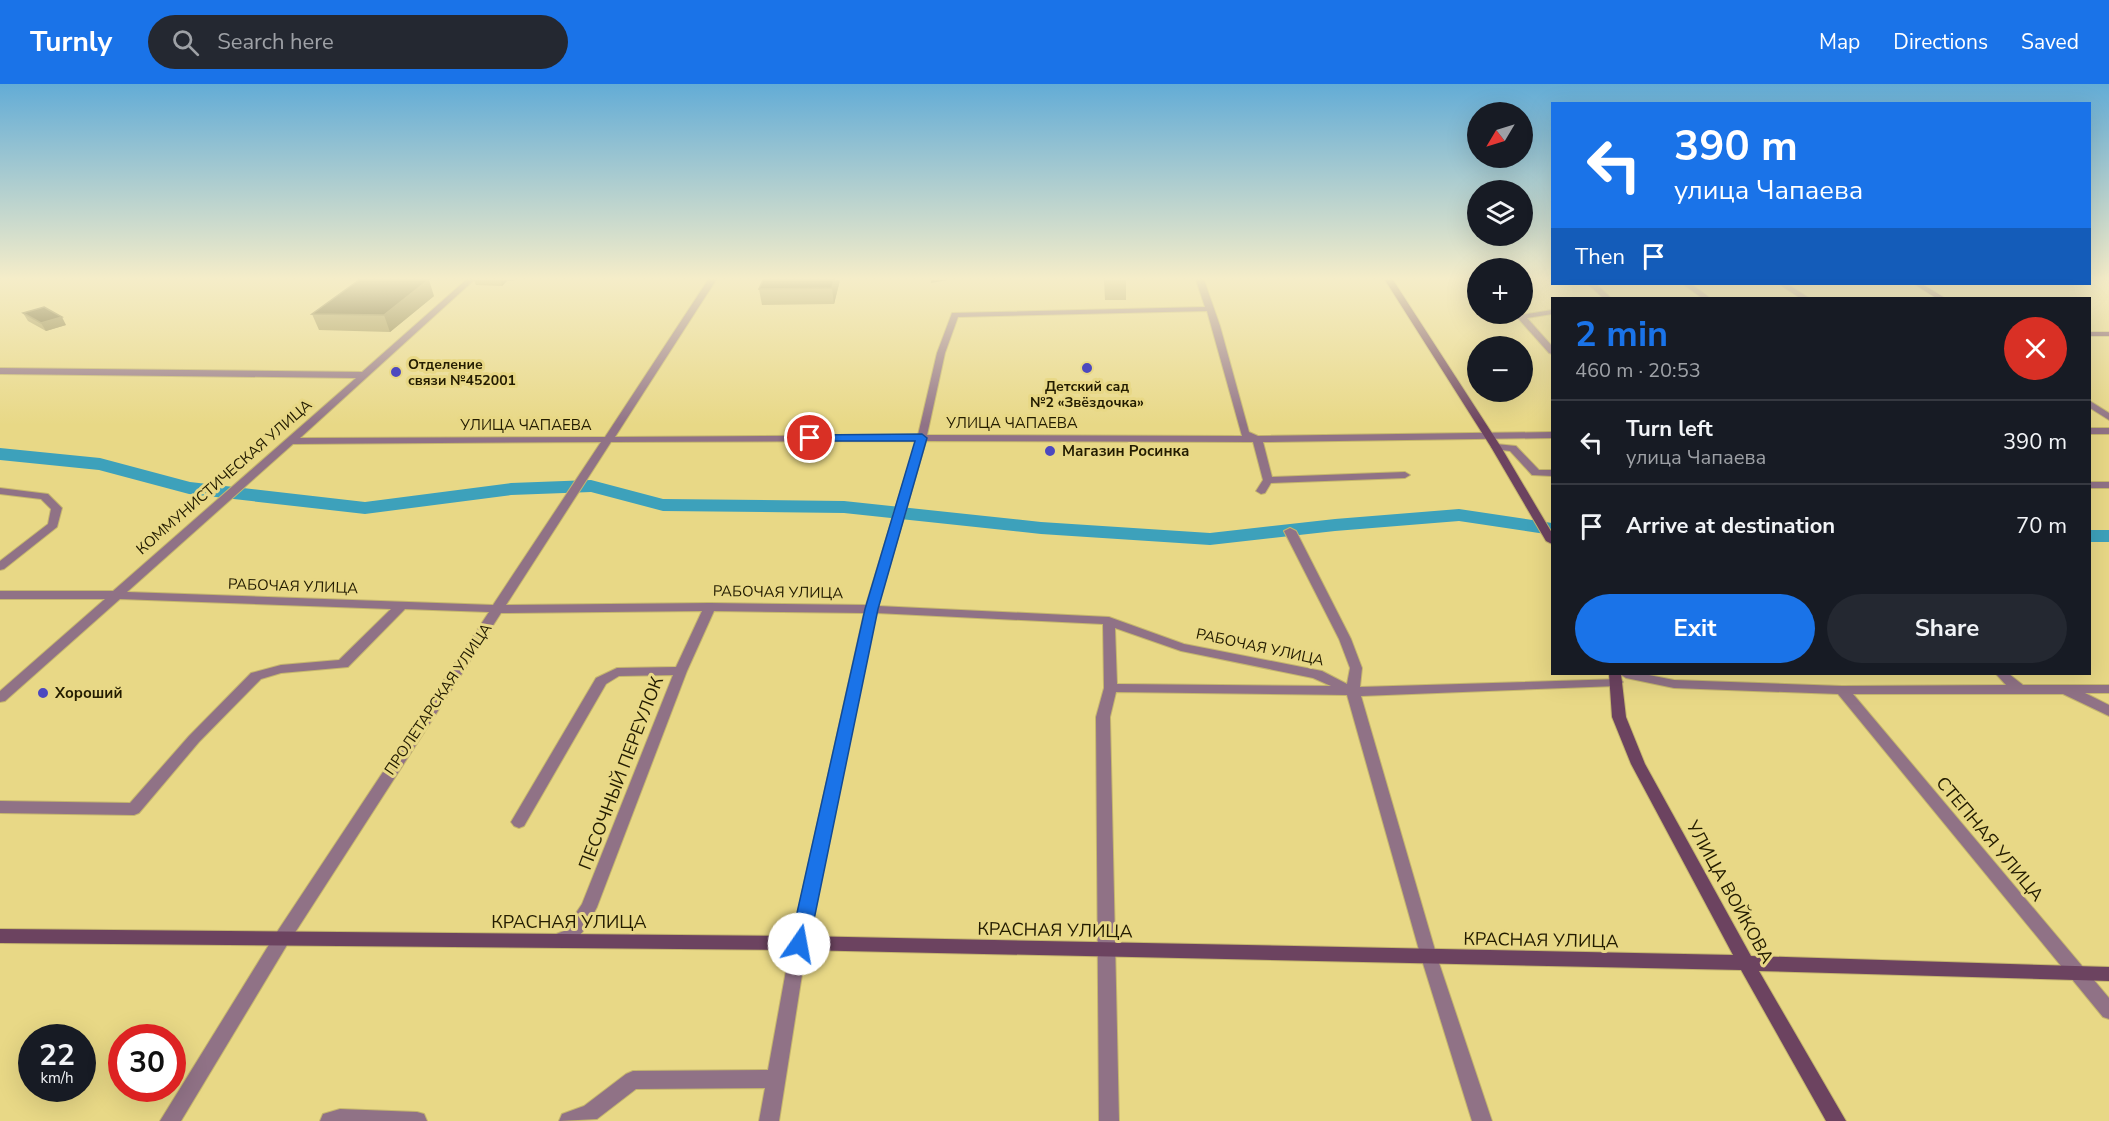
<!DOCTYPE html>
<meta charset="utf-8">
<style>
body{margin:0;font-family:"Nunito Sans",sans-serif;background:#242831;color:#f1f3f6;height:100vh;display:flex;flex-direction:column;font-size:22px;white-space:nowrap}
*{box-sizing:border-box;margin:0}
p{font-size:20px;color:#9ea1a6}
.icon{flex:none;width:33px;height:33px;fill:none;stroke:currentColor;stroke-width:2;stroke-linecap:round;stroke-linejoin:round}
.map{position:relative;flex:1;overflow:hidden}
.drawer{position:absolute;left:1551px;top:213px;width:540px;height:378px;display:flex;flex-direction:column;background:#171b24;border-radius:0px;box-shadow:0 6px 24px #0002}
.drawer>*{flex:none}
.top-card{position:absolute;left:1551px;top:18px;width:540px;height:183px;border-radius:0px;box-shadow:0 6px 24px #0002;background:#1a73e8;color:#fff;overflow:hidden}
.needle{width:39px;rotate:232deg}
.buttons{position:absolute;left:1467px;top:18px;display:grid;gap:12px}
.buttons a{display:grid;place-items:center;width:66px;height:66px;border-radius:50%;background:#171b24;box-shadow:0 6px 24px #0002;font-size:30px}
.speed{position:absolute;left:18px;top:940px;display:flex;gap:12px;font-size:30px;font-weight:700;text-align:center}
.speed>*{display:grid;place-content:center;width:78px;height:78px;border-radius:50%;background:#171b24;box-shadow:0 6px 24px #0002;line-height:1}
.speed small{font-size:15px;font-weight:400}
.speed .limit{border:9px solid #d22;background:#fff;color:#111}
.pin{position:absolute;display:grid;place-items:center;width:51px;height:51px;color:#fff;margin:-26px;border:3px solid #fff;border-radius:50%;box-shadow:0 2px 6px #0007}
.me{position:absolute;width:66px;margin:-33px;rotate:12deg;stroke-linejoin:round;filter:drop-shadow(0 0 4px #0008)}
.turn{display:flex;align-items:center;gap:21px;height:126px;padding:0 24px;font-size:27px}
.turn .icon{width:78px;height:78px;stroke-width:2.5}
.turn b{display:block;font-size:42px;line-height:51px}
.then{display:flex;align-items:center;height:57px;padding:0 24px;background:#0003;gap:12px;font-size:22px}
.round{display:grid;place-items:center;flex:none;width:63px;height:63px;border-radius:32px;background:#242831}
.overview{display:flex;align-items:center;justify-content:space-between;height:102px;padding:0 24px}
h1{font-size:36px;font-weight:700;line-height:45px;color:#1a73e8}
.button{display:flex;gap:12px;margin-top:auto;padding:12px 24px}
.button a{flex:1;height:69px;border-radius:36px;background:#1a73e8;color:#fff;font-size:24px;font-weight:700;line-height:69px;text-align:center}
.button a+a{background:#242831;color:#f1f3f6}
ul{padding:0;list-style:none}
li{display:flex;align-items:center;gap:18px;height:84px;padding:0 24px;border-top:2px solid #363941}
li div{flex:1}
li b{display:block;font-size:22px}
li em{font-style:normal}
header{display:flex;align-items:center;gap:36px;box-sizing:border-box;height:84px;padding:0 30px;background:#1a73e8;color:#fff}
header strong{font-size:28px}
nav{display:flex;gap:33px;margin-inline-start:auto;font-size:21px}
.search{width:420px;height:54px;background:#242831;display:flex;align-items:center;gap:15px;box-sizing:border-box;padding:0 21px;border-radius:33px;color:#9ea1a6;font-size:22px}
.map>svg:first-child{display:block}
</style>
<header>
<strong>Turnly</strong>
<div class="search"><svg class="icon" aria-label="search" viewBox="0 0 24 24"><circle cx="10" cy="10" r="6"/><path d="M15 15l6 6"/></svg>Search here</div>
<nav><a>Map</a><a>Directions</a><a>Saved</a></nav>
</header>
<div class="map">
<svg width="2109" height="1037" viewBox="0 0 2109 1037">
<rect width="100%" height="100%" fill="#e8d886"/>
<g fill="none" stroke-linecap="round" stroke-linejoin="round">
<g fill="#3da1bb" fill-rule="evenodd">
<path d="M0,364L100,374L190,398L365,418L511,399L591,396L663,415L844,417L1041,438L1210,449L1335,435L1459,425L1552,439V451L1459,437L1335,447L1210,461L1041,450L844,429L663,427L591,408L511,411L365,430L189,410L99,386L0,376Z"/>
<rect x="2090" y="446" width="19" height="12"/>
</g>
<g stroke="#c5b66e" stroke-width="2">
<g id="street">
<path d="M466,196H474L300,354L605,353L708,196H716L615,353L918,351L937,269L952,229L1205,223L1196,196H1204L1220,242L1249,348L1258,352L1552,348V354L1263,358L1272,393L1405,388L1410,391L1405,394L1271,399L1265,409L1261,410L1256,407L1263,396L1253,358L926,357L878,522L1109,533L1184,560L1322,587L1347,600L1350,584L1339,555L1284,447L1290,444L1296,447L1351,555L1362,584L1360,603L1621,595L1623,598L1621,601L1616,602L1361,612L1437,873L1492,1037H1472L1421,873L1347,611L1116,608L1110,633L1119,1037H1099L1096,633L1104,604L1103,540L876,529L807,859L779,1037H759L765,1004L636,1005L597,1035L559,1037L562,1030L584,1022L626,990L633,987L768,986L791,859L864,529L714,527L687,587L597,823C589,839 574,870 551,862L549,857L551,852L564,847L582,820L673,591L619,592L606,600L524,742L519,744L514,742L511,738L596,594L617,584L676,583L702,527L501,529L287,861L181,1037H160L275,851L489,528L405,525L348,583L281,589L261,595L199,658L139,729L134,731L0,729V717L130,719L189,652L251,589L281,581L339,576L391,525L120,515L5,617L0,618V607L105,515H0V507H113L356,294L0,290V284L362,288ZM1207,227L1242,352L927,351L945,269L958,233ZM916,357L866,521L710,519L506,521L611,358ZM601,358L493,521L127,508L293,360ZM1115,544L1181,567L1313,594L1331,602L1117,600Z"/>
<path d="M1588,200H1596L1611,214H1603Z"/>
<path d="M1683,200H1691L1710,214H1702Z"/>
<path d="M1779,200H1787L1809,214H1800Z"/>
<path d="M1552,226V230L1527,234L1552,262V270L1549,269L1517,233L1521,231Z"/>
<path d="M2090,317L2109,329V336L2090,324Z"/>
<rect x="2090" y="344" width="19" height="6"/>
<path d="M1496,360L1516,362L1539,386H1552V392L1532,391L1510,367L1493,365L1491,363Z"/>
<rect x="2090" y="398" width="19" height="6"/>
<path d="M0,404L48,410L62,424L57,443L4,485L0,486V477L48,440L51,425L41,415L0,410Z"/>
<path d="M1620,590H1644L1674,596L1842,602L2006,601L1996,590H2009L2023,601H2109V609H2085L2109,621V632L2063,610H1853L2109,914V935L2103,933L1838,610L1674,604L1626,594Z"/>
<path d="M340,1025L417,1028L424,1030L427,1037H320L323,1030Z"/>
</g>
</g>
<g stroke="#c5b66e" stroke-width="2">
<g id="secondary">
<path d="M1385,196H1393L1501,363L1552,449V460L1546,457L1491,363Z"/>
<path d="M1914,200H1922L1945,214H1936Z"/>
<rect x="2090" y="248" width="19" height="4"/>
<path d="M1609,590H1621L1626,633L1645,680L1751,872L2109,883V897L1759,887L1846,1037H1826L1741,886L799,866L0,859V845L799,852L1733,871L1631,680L1612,633Z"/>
</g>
</g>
<use href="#street" fill="#907286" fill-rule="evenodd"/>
<use href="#secondary" fill="#6c4360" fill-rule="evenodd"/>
</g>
<g fill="#988b4c">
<path d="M474,196H515L514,197H507L502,202L476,201Z"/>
<path d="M840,196L834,220L762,221L759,205Z"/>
<path d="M1104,196H1126V216H1105Z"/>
<path d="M434,212L390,248L319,246L312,230Z"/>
<path d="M23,229L66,241L46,247L28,237Z"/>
</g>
<g fill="#776c35">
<path d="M429,196L434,212L390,248L384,231Z"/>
<path d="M500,196H507V197L502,202Z"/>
<path d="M834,196H840L834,220L832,204Z"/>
<path d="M931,196H948L931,199Z"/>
<path d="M62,233L66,241L46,247L41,239Z"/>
</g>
<g fill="#473e12" stroke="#776c35" stroke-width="1.5">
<path d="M359,196H428L384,231L312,230Z"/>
<path d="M763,196H834L832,204L759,205Z"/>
<path d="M44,223L62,233L41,239L23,229Z"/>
</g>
<linearGradient id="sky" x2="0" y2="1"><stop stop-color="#63acd6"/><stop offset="0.57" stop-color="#f5edc9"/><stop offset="1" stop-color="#f5edc9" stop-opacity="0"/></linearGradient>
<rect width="2109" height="341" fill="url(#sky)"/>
<path fill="#1a73e8" stroke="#114b97" stroke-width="1.5" d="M922,350L927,354L878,525L809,860L806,865L799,868L793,865L790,860L865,525L915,357H810L805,354L810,351Z"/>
<g fill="#4c48bf" stroke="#e8d886" stroke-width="2">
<circle cx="1087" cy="284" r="6"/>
<circle cx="396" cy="288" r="6"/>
<circle cx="1050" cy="367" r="6"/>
<circle cx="43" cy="609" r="6"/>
</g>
<g text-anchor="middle" stroke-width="6" stroke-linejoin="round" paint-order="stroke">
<g font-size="14" font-weight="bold" fill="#231c00" stroke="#e8d886" text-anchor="start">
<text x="408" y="285">Отделение<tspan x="408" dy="16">связи №452001</tspan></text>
<text x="1087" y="307" text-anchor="middle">Детский сад<tspan x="1087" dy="16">№2 «Звёздочка»</tspan></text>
</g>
<g font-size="15" fill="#231c00" stroke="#e8d886">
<text x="1012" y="344">УЛИЦА ЧАПАЕВА</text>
<text x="526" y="346">УЛИЦА ЧАПАЕВА</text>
<text transform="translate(224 393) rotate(-41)" y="5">КОММУНИСТИЧЕСКАЯ УЛИЦА</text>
<text transform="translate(293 502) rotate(2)" y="5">РАБОЧАЯ УЛИЦА</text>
<text transform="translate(778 508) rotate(1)" y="5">РАБОЧАЯ УЛИЦА</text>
<text transform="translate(1260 563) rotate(12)" y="5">РАБОЧАЯ УЛИЦА</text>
<text transform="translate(438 615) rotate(-56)" y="5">ПРОЛЕТАРСКАЯ УЛИЦА</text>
</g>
<g font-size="15" font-weight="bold" fill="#231c00" stroke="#e8d886" text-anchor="start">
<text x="1062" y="372">Магазин Росинка</text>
<text x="55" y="614">Хороший</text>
</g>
<g font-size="18" fill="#231c00" stroke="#e8d886">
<text transform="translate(621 689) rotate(-69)" y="6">ПЕСОЧНЫЙ ПЕРЕУЛОК</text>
<text transform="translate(1990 755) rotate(50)" y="6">СТЕПНАЯ УЛИЦА</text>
<text transform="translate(1730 808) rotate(61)" y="6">УЛИЦА ВОЙКОВА</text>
<text x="569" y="844">КРАСНАЯ УЛИЦА</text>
<text transform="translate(1055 846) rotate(1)" y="6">КРАСНАЯ УЛИЦА</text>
<text transform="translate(1541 856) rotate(1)" y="6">КРАСНАЯ УЛИЦА</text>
</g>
</g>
</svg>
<div class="buttons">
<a><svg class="needle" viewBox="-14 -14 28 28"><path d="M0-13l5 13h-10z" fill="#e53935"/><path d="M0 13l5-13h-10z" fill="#9ea1a6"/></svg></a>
<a><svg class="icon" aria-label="layers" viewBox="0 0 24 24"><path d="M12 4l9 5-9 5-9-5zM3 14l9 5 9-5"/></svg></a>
<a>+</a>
<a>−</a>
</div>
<div class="speed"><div>22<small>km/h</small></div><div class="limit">30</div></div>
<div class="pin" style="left:810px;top:354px;background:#d93025"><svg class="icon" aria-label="arrive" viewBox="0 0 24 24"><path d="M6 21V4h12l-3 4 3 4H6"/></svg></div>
<svg class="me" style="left:799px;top:860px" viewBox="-20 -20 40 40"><circle r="19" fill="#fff"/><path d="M0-13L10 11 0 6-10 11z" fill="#1a73e8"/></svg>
<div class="top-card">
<div class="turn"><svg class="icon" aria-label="left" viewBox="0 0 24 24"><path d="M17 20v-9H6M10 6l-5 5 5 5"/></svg><div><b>390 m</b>улица Чапаева</div></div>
<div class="then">Then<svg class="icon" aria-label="arrive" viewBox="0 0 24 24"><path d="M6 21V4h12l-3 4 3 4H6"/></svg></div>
</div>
<section class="drawer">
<div class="overview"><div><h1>2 min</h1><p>460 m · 20:53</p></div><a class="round" style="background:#d93025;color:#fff"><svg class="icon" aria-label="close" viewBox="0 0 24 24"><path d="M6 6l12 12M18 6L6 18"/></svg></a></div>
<ul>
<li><svg class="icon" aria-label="left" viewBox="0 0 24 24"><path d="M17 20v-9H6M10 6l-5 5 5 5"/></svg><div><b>Turn left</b><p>улица Чапаева</p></div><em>390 m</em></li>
<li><svg class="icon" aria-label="arrive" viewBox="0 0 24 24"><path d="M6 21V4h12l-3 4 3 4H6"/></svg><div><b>Arrive at destination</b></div><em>70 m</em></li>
</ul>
<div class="button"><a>Exit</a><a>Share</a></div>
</section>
</div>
